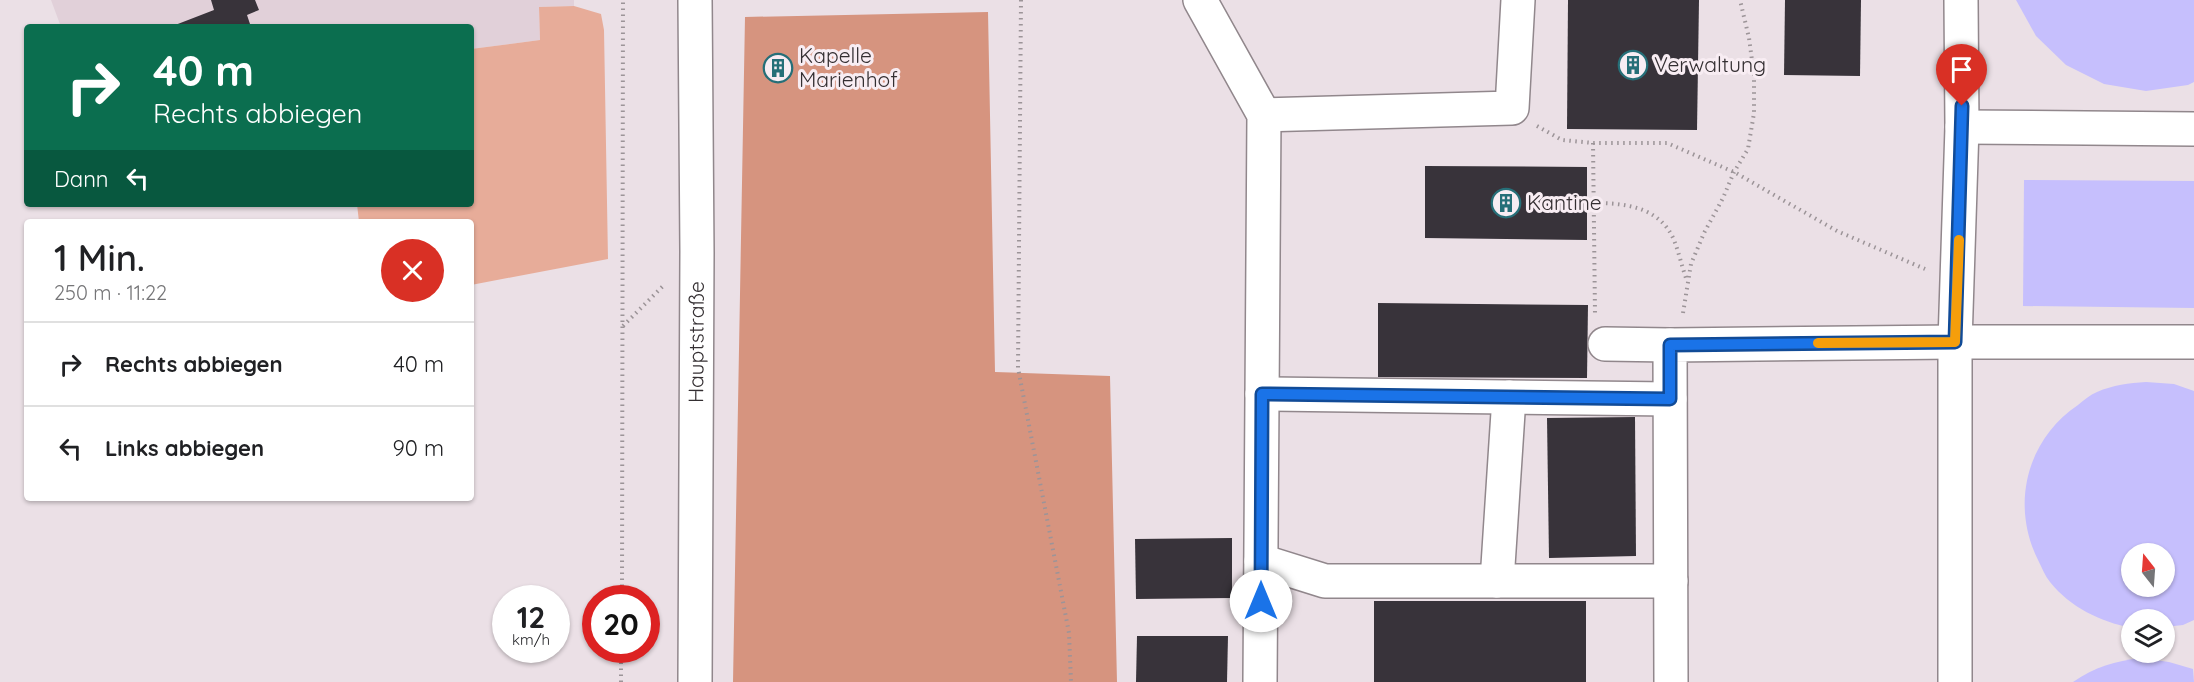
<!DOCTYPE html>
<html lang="de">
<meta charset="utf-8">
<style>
body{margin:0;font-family:Quicksand,sans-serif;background:#f6f6f6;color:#202124;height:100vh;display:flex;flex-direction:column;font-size:22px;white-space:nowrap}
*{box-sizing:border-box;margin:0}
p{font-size:20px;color:#757577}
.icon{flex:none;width:33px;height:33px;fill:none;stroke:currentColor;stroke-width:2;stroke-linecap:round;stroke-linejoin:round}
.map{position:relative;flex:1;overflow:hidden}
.panel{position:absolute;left:24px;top:219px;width:450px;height:282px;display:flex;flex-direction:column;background:#fff;border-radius:6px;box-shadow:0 2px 4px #0004}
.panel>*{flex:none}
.banner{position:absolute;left:24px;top:24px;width:450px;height:183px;border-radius:6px;box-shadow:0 2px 4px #0004;background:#0b6e4f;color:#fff;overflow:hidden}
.needle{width:39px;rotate:343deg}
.tools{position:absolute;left:2121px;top:543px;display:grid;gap:12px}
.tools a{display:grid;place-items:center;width:54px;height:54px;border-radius:50%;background:#fff;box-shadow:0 2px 4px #0004;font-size:30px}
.speed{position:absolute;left:492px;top:585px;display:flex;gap:12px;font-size:30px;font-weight:700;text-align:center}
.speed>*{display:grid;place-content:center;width:78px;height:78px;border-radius:50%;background:#fff;box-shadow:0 2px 4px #0004;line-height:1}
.speed small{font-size:15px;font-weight:400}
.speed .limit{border:9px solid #d22;background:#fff;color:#111}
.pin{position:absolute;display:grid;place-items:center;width:51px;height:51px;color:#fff;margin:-62px -26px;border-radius:50% 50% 50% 0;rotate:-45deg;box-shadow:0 0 6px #0007}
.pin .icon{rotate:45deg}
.me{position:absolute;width:66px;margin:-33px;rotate:0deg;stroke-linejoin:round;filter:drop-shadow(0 0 4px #0008)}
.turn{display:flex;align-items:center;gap:21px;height:126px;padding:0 30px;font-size:27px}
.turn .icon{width:78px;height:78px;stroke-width:2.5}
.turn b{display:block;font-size:42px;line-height:51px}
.then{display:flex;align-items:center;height:57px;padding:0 30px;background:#0003;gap:12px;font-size:22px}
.round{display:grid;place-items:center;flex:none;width:63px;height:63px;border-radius:32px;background:#f6f6f6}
.headline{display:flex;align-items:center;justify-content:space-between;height:102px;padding:0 30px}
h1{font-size:36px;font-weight:600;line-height:45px}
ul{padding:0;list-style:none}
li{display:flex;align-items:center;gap:18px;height:84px;padding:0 30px;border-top:2px solid #e0e0e0}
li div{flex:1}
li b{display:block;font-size:22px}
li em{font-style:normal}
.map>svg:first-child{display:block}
</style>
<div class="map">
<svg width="2194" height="682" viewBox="0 0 2194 682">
<rect width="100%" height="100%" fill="#ebe0e6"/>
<path fill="#e1d0d9" d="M51,0H574V6L539,7L540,40L471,49V27H61Z"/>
<path fill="#e7ac99" d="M574,6L601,14L604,30L608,259L471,285V222H359L357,204H471V49L540,40L539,7Z"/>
<path fill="#d6947f" d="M988,12L995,372L1110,376L1117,682H733L745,17Z"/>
<g fill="#c6bffd" fill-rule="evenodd">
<path d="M2016,0H2194V82L2188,85L2146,91L2104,84L2066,65L2036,36Z"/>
<path d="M2024,180L2194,181V308L2023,306Z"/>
<path d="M2146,382L2174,384L2194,391V620L2183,625L2165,627L2164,620H2132L2131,628C2100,621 2071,608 2050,582C2045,576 2042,568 2039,562C2010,506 2026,440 2078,405C2084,400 2090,395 2097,392C2113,385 2129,383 2146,382ZM2132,554H2164V586H2132Z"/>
<path d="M2141,658L2169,662L2193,669L2194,682H2073C2095,667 2115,661 2141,658Z"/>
</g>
<g fill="#38333a">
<path d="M211,0H255L259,10L247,15L251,27H170L214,10Z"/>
<path d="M1568,0H1699L1697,130L1567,129Z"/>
<path d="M1785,0H1861L1860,76L1784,75Z"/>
<path d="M787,57L788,78H769V58Z"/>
<path d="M1425,166L1587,167V240L1425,238Z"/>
<path d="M1378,303L1588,305L1587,378L1378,377Z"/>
<path d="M1635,417L1636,556L1549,558L1547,418Z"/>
<path d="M1232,538V598L1136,599L1135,539Z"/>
<rect x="1374" y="601" width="212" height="81"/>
<path d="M1137,636H1228L1227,682H1136Z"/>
</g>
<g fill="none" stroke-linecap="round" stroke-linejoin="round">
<g stroke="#91878c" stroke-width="36">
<g id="minor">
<path d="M1200,0L1264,115L1260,682"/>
<path d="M1264,115L1512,108L1518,0"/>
<path d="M1962,127L2194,129"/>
<path d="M1605,344L1670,345"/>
<path d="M1262,394L1670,399"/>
<path d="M1261,561L1325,581H1671"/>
<path d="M1497,581L1509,397"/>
<path d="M1671,682L1670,345L1955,342H2194"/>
<path d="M1955,682V342L1962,127L1961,0"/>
</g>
</g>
<g stroke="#91878c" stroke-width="36">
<g id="major">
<path id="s1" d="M695,682L697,252L695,0"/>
</g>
</g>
<g stroke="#9c9498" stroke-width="4" stroke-dasharray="1.5 4.5" stroke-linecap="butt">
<path d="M1021,0L1018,368L1069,633L1071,682"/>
<path d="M1537,126L1562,140L1593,143H1667L1734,172L1837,231L1925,269"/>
<path d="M1593,143L1595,314"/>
<path d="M1594,203C1625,203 1660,207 1674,240C1679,253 1682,267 1687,281"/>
<path d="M1683,313L1691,264L1704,233L1723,198L1734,172L1748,149L1754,113V75L1749,38L1740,0"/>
<path d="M623,326L664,285"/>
<path d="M622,598L623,0"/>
<path d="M621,682V650"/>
</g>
<use href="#minor" stroke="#fff" stroke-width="33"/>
<use href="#major" stroke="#fff" stroke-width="33"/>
</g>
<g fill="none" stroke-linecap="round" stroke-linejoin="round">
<g stroke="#114b97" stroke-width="15">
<path id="route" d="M1261,601L1262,394L1670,399V345L1955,342L1962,106"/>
</g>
<use href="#route" stroke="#1a73e8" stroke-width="10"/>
<path stroke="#f59e0b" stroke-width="10" d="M1818,343L1955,342L1959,240"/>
</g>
<defs>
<g id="building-ring" transform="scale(1.5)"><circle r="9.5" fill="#f8edf3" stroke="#266f78" stroke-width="1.5"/><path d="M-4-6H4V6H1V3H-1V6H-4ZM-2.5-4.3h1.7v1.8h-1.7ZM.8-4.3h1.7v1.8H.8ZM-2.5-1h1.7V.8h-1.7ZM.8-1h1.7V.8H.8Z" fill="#266f78"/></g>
</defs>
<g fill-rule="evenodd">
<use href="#building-ring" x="1633" y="65"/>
<use href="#building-ring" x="778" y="68"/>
<use href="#building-ring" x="1506" y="203"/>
</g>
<g text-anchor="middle" stroke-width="6" stroke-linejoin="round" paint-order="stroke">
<g font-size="21" fill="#342f32" stroke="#f8edf3" text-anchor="start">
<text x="799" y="63">Kapelle<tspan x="799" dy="24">Marienhof</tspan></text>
<text x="1654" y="72">Verwaltung</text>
<text x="1527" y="210">Kantine</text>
</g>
<g font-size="21" fill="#342f32" stroke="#f8edf3">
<text dy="7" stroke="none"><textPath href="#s1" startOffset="340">Hauptstraße</textPath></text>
</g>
</g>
</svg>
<div class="tools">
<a><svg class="needle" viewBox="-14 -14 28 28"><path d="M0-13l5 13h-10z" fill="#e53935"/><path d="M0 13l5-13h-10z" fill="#757577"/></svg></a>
<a><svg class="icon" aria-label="layers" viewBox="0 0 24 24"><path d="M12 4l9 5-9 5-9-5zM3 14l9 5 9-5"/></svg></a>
</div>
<div class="speed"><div>12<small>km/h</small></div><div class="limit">20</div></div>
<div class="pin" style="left:1962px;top:106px;background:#d93025"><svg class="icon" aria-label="arrive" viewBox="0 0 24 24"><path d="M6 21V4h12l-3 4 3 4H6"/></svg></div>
<svg class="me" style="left:1261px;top:601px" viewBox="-20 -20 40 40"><circle r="19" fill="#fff"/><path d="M0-13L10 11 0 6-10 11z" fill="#1a73e8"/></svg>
<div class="banner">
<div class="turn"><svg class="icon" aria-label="right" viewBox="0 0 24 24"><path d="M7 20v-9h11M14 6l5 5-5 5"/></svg><div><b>40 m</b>Rechts abbiegen</div></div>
<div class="then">Dann<svg class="icon" aria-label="left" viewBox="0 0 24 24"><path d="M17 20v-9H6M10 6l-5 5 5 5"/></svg></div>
</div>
<section class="panel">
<div class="headline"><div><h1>1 Min.</h1><p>250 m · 11:22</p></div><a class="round" style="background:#d93025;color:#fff"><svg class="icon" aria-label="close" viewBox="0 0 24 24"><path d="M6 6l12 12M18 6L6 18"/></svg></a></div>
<ul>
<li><svg class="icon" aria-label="right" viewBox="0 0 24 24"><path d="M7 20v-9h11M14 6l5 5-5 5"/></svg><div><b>Rechts abbiegen</b></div><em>40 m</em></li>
<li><svg class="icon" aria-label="left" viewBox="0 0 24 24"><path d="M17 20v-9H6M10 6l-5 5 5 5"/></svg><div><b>Links abbiegen</b></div><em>90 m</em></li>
</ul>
</section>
</div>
